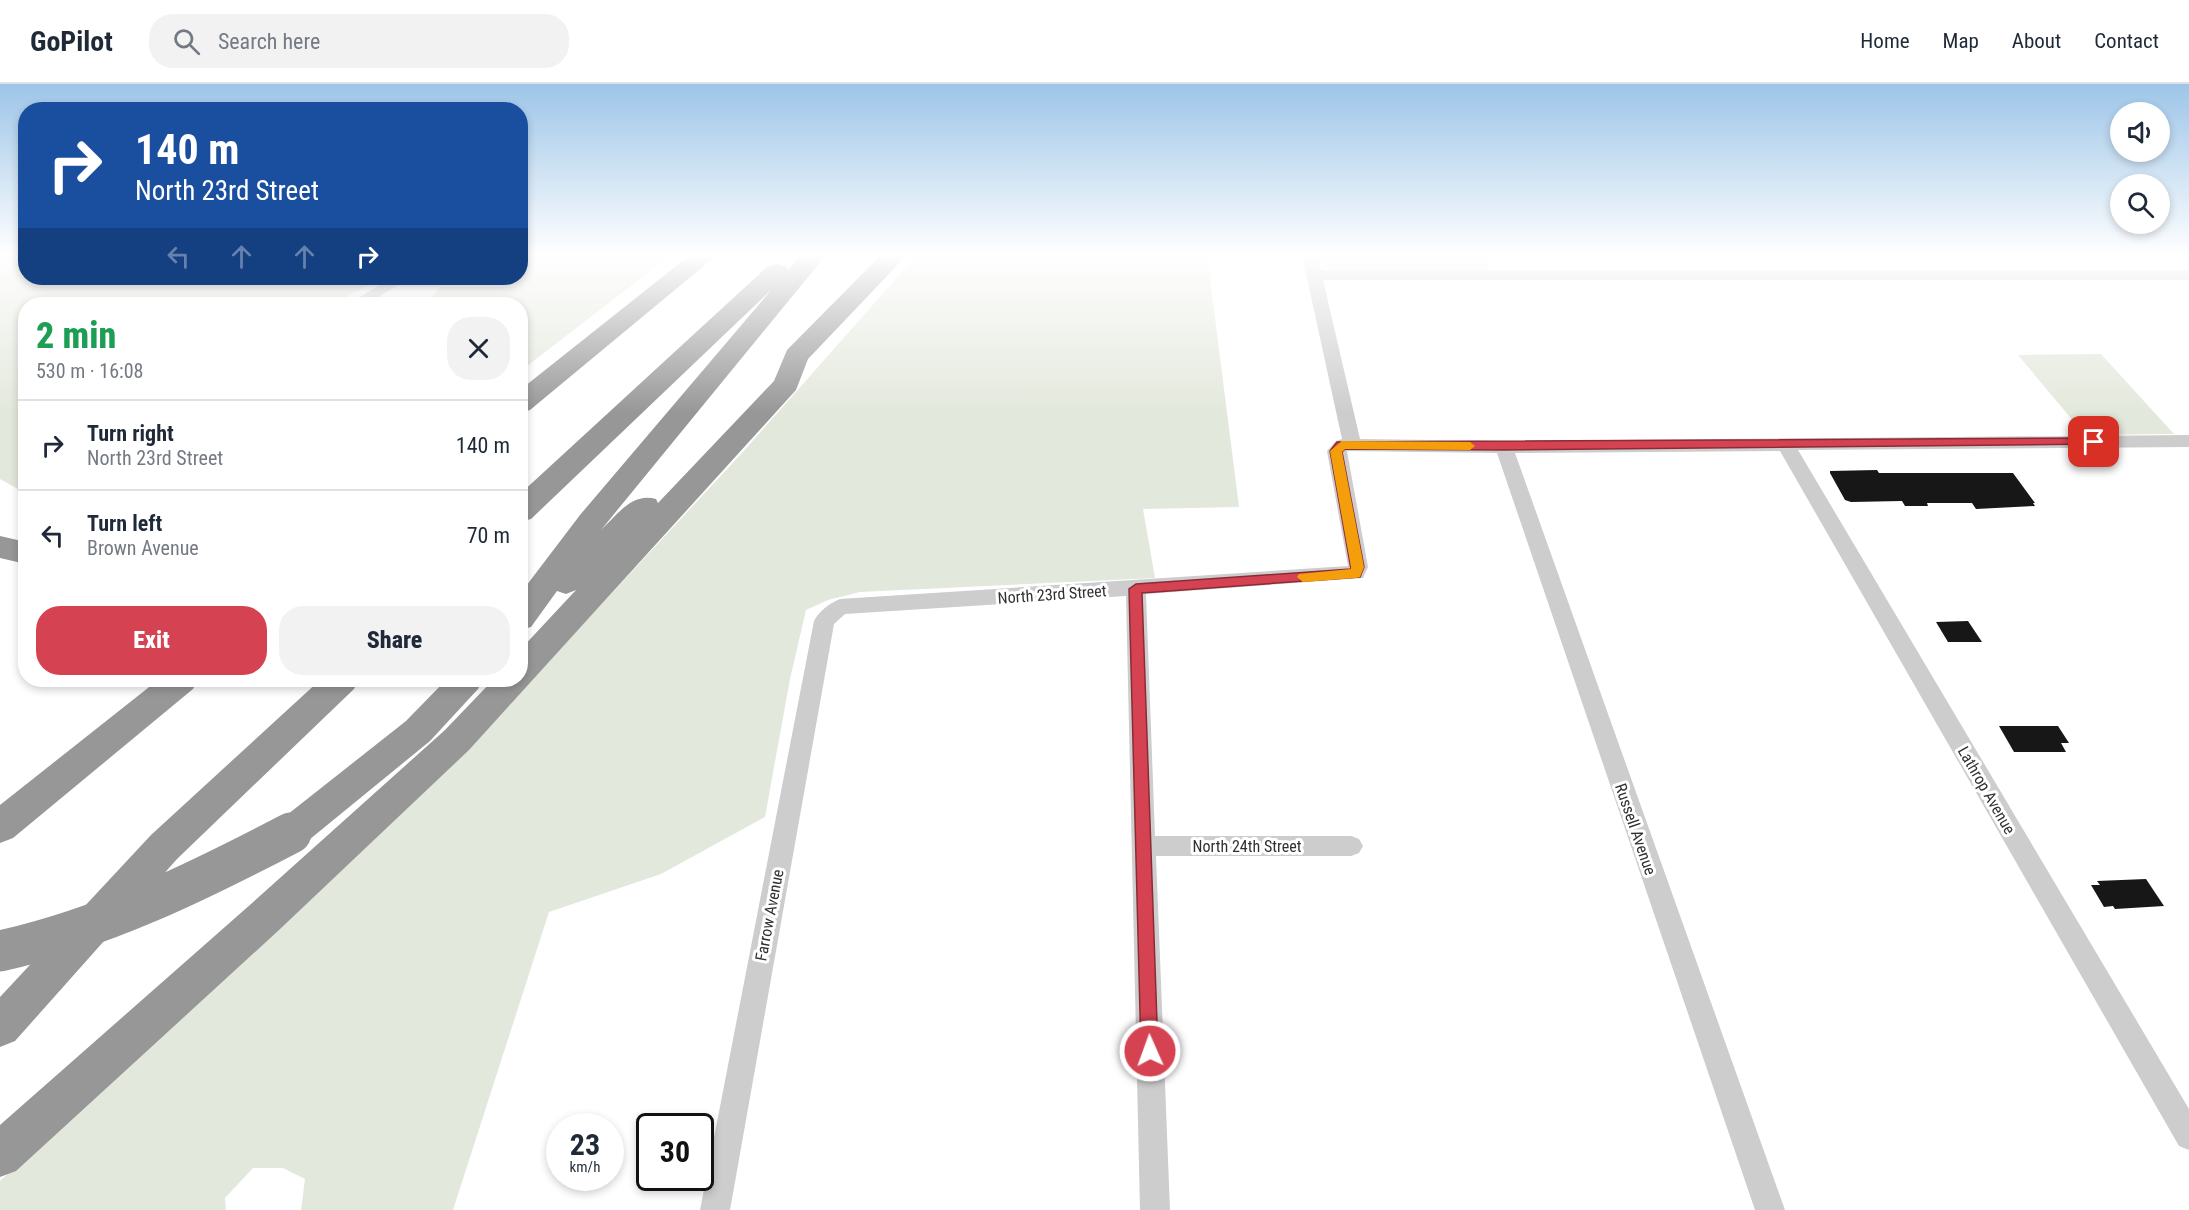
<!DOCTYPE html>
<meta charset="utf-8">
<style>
body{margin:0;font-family:"Roboto Condensed",sans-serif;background:#f2f2f3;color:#1f2937;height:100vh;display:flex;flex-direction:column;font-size:22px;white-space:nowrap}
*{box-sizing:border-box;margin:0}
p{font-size:20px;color:#747a83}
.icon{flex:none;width:33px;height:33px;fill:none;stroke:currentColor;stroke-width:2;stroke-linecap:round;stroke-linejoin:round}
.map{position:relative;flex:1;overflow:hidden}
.details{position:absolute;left:18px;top:213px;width:510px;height:390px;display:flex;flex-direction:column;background:#fff;border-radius:24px;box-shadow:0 3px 9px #0003}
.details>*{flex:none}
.top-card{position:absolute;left:18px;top:18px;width:510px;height:183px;border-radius:24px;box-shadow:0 3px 9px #0003;background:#1a4fa0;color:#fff;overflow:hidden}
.tools{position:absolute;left:2110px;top:18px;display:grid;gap:12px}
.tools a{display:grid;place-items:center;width:60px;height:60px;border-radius:50%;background:#fff;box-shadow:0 3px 9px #0003;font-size:30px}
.speed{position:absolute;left:546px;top:1029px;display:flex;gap:12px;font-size:30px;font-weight:700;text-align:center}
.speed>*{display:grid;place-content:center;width:78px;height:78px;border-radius:50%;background:#fff;box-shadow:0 3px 9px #0003;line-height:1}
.speed small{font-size:15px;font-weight:400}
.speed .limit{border:3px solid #111;border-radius:9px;background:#fff;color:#111}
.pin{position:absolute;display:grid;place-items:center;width:51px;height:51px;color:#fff;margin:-26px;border-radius:12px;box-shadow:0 3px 9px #0006}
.me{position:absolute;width:66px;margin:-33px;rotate:358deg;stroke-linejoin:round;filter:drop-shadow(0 0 4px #0008)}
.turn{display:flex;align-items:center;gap:21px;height:126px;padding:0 18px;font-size:27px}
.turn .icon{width:78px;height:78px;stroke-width:2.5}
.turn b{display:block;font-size:42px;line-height:51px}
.lanes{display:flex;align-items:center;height:57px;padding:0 18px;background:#0003;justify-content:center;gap:30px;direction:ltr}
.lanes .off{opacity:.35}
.round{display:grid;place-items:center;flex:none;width:63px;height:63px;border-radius:24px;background:#f2f2f3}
.head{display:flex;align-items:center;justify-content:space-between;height:102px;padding:0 18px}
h1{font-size:36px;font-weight:800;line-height:45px;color:#1e9e55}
.button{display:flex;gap:12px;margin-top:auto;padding:12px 18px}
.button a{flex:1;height:69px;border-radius:24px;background:#d54352;color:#fff;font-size:24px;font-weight:800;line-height:69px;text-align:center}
.button a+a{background:#f2f2f3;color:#1f2937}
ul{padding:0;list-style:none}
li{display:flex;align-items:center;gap:18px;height:90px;padding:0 18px;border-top:2px solid #e0e1e3}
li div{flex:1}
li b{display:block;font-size:22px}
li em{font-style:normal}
header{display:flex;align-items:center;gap:36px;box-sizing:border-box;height:84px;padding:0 30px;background:#fff;border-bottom:2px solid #e0e1e3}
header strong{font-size:28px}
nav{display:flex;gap:33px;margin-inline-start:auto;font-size:21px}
.search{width:420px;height:54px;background:#f2f2f3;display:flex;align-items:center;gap:15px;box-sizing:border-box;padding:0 21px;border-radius:24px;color:#747a83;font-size:22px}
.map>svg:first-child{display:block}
</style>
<header>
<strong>GoPilot</strong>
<div class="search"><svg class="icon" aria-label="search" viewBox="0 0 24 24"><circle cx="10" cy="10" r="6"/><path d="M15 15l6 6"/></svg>Search here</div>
<nav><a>Home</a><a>Map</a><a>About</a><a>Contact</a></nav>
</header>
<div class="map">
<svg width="2189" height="1126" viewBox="0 0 2189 1126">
<rect width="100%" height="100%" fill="#fff"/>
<g fill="#e3e8dc">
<path d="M0,171H25L26,194H385L348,211L340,220H26L25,409L0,395Z"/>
<path d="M531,171H671L527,282H521L520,220H427L440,203H514Z"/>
<path d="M917,171H1207L1239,423L1143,425L1155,494L860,508L828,516L806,526L790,595L765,733L661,790L549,828L453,1126H301L305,1095L283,1084H253L225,1114L226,1126H0V1097L467,665L741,370Z"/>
<path d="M1321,171H1484L1490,186H1329L1324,183Z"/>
<path d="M2101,270L2174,350L2085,351L2018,271Z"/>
</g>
<g fill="#171717">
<path d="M1877,386L1879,389H2013L2035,419H2033L2035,422L1976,425L1972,419H1927L1928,422H1905L1902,417L1851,418L1845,416L1830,389V387Z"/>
<path d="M1968,537L1982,558H1948L1936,538Z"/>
<path d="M1999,642H2058L2069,659H2061L2066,668H2014Z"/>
<path d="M2146,795L2164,822L2115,825L2113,822L2104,823L2091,801H2100L2097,797Z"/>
</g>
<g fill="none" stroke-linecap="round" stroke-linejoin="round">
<g fill="#cdcdcd" fill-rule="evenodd">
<path d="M1302,171H1318L1321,186H2189V196H1323L1360,355L1504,357L2189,351V363L1798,366L2189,1025V1066L2179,1062L1780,367L1515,369L1785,1126H1755L1497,369L1347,367L1368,483L1363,494L1146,510L1155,752H1351L1359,755L1363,762L1359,769L1351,772H1156L1170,1126H1140L1126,512L845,530L834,540L730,1126H700L814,537C819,527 830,519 840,515L1348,482L1327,367L1336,357L1342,355Z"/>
<path d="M391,194H409L367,220H354L352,218Z"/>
</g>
<g fill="#979797" fill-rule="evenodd">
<path d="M690,171H717L530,326L520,329V306Z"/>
<path d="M801,171H826L601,446C617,431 632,408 656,415L658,419L774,297L787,266L881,171H907L808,275L796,306L469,666L279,846L16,1087L0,1093V1041L251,820L445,646L493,596H520V566L576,506L566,510L557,507L531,543L520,546V510L580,431L772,205L531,435L520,438V410L768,182L777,180L786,182L788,186Z"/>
<path d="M0,452L26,458V480L0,474Z"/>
<path d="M158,596H198L193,605L13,754L0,759V721Z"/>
<path d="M320,596H359L354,605L177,775L15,957L0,963V913L151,751Z"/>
<path d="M446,596H483L478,605L430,657L304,760L291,765L278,760L272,749L278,738L406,637Z"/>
</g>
<path stroke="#979797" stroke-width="41" d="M0,867C104,844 197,798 291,749"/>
</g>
<linearGradient id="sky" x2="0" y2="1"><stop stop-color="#9dc5e8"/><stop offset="0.52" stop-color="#fff"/><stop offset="1" stop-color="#fff" stop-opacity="0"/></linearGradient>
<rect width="2189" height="329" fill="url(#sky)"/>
<path fill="#d54352" stroke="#8a2c35" stroke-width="1.5" d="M2094,354L2098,355V360L1504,366L1345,365L1342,368L1364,483L1360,493L1142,509L1158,967L1156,973L1150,975L1144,973L1141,967L1129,505L1136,500L1351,485L1330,367L1337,358Z"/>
<path fill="#f59e0b" d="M1342,357L1470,358L1475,362L1470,366L1345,365L1342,368L1364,483L1360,493L1356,494L1303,498L1297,493L1299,490L1351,485V483L1330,367Z"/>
<g text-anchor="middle" stroke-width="6" stroke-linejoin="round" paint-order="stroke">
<g font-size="16" fill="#303030" stroke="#fff">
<text transform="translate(1052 510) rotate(-4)" y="6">North 23rd Street</text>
<text transform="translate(1987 706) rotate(60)" y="6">Lathrop Avenue</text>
<text transform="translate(1636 745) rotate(71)" y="6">Russell Avenue</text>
<text x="1247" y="768">North 24th Street</text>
<text transform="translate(769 831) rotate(-79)" y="6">Farrow Avenue</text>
</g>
</g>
</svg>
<div class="tools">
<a><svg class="icon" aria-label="sound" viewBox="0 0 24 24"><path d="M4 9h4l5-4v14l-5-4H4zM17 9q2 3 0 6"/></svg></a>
<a><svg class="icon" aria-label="search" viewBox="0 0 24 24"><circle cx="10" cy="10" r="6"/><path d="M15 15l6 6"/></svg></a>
</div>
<div class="speed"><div>23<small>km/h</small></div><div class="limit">30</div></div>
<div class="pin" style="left:2094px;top:358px;background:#d93025"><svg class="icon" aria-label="arrive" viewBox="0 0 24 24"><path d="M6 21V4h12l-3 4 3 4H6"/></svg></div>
<svg class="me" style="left:1150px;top:967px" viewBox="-20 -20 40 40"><circle r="17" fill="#d54352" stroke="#fff" stroke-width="3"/><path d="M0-11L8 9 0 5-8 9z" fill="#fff"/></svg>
<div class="top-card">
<div class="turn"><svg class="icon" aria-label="right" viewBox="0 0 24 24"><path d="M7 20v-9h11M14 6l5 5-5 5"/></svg><div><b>140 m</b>North 23rd Street</div></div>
<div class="lanes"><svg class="icon off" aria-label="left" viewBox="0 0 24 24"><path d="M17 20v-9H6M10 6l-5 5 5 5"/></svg><svg class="icon off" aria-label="ahead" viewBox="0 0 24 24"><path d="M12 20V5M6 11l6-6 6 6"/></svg><svg class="icon off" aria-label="ahead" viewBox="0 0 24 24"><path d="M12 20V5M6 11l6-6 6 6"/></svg><svg class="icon" aria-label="right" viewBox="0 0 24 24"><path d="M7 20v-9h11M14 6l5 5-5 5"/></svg></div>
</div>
<section class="details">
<div class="head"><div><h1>2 min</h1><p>530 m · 16:08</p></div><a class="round"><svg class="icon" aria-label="close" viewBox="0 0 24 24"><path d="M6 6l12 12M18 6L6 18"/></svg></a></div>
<ul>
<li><svg class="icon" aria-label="right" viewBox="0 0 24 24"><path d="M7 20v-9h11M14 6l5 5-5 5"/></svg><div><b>Turn right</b><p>North 23rd Street</p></div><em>140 m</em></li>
<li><svg class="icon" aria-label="left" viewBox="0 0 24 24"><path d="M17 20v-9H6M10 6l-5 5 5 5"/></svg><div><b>Turn left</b><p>Brown Avenue</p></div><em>70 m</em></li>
</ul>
<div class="button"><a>Exit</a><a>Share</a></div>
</section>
</div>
